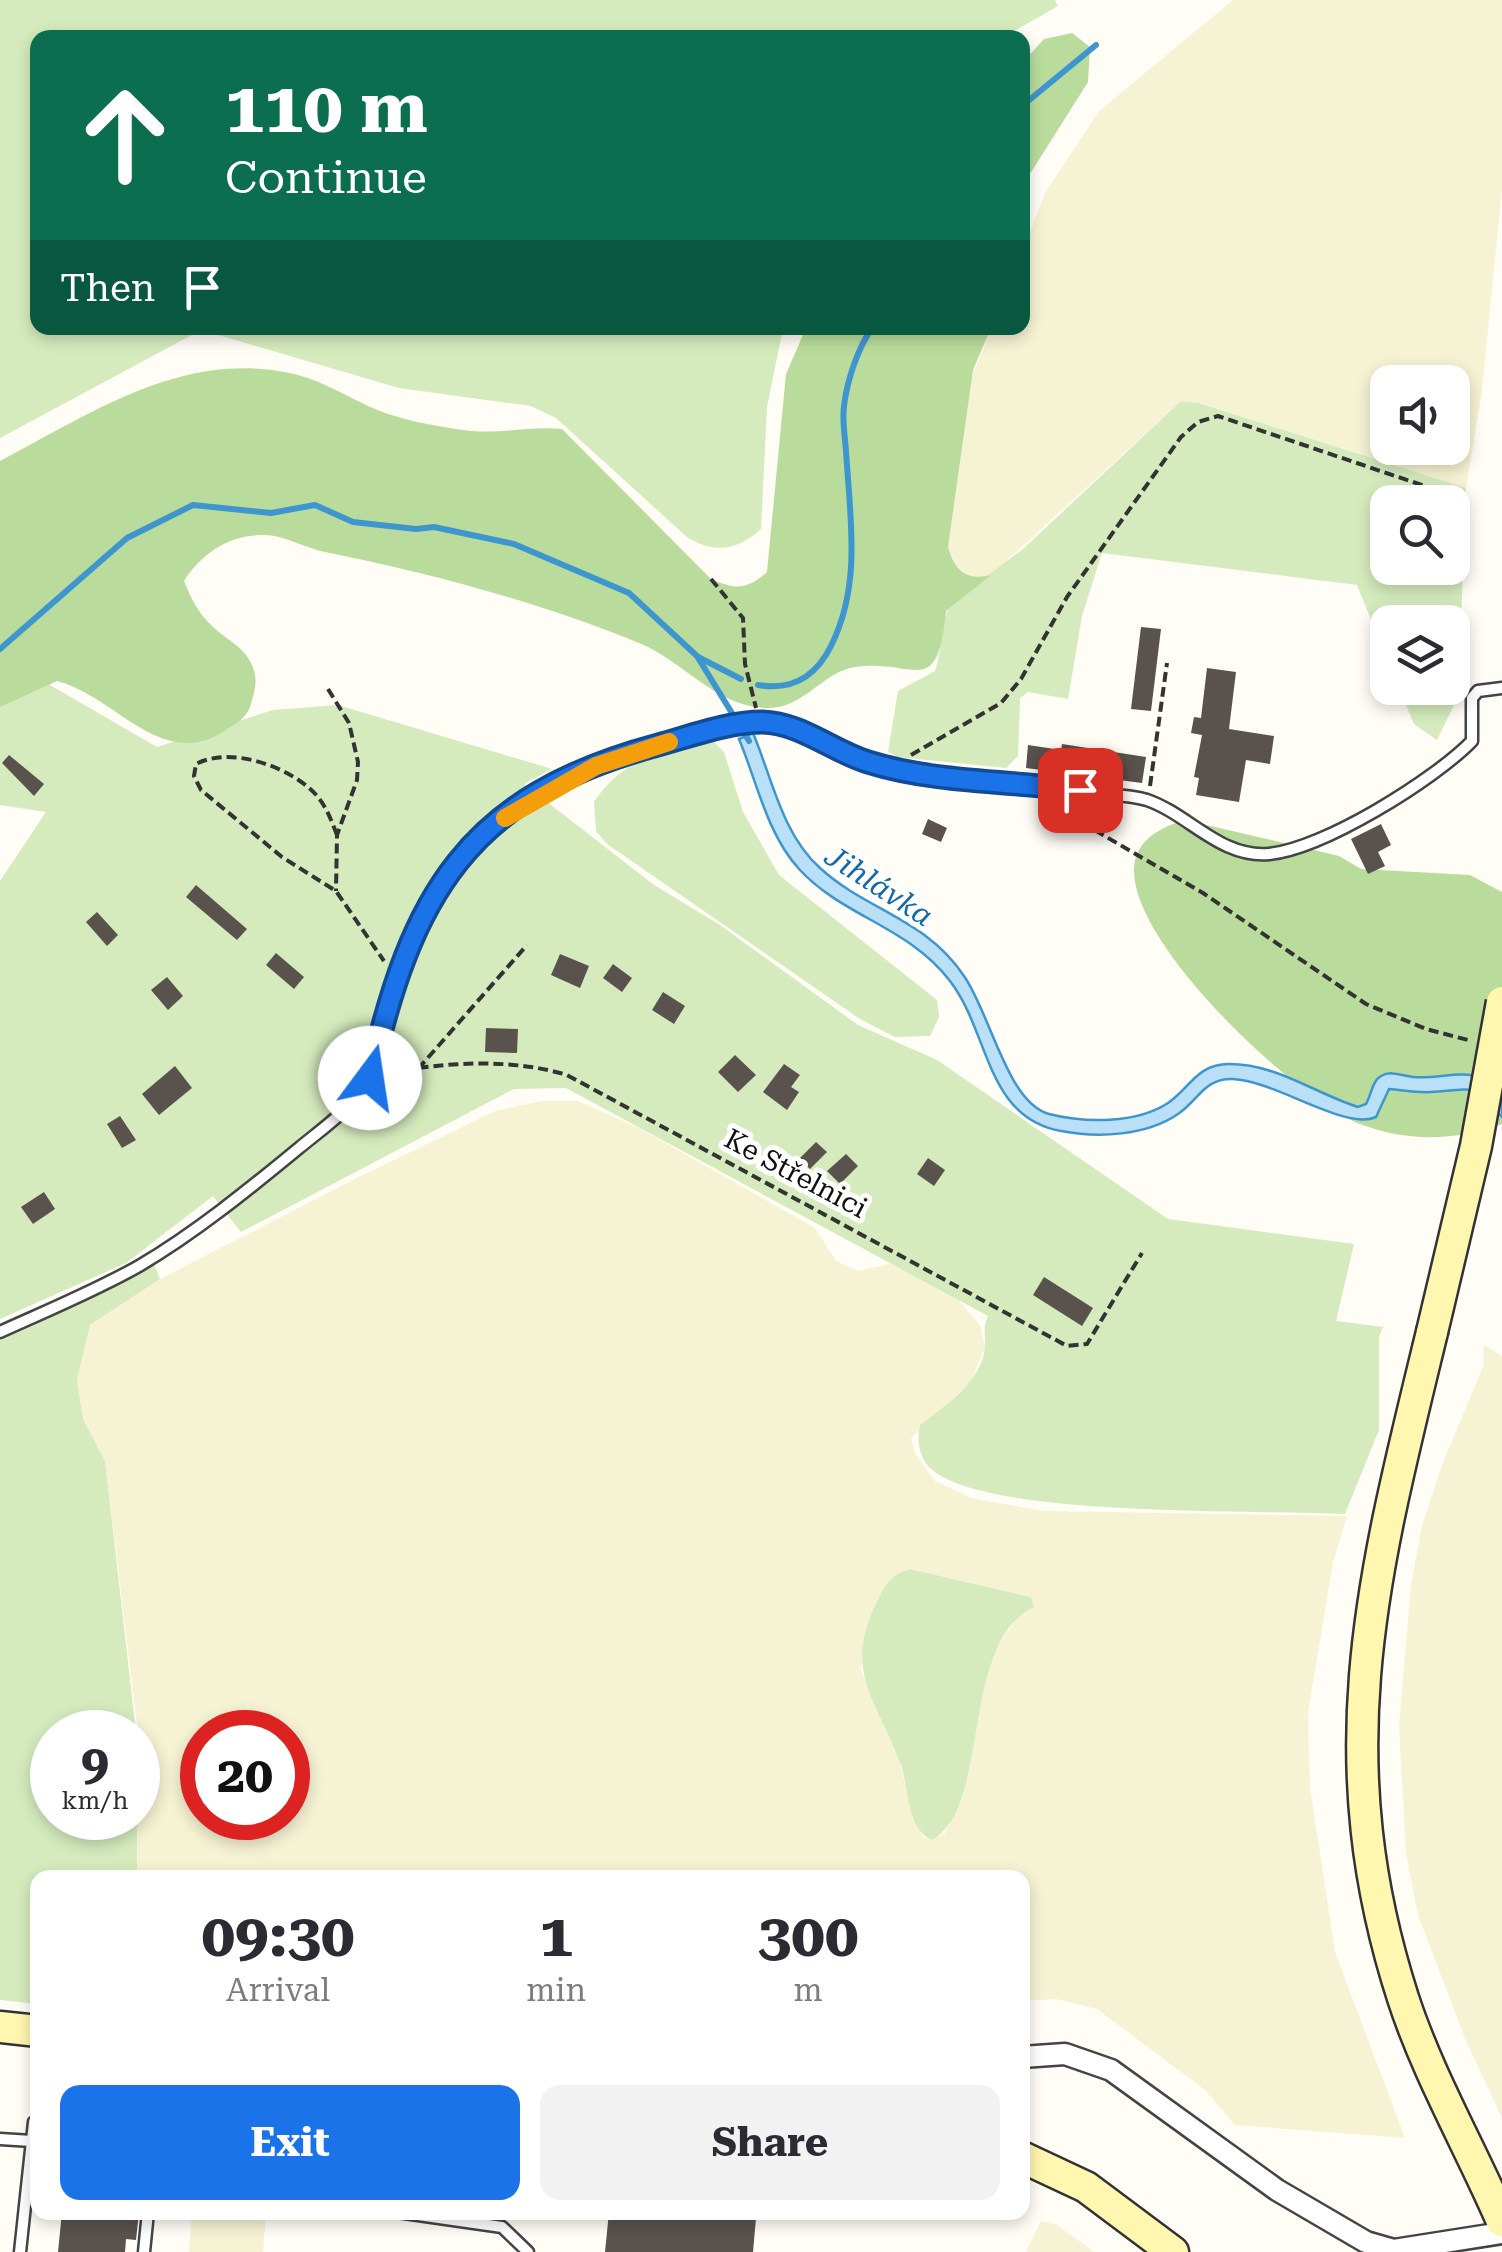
<!DOCTYPE html>
<meta charset="utf-8">
<style>
body{margin:0;font-family:"Roboto Serif",serif;background:#f2f2f3;color:#2b2b33;height:100vh;display:flex;flex-direction:column;font-size:38px;white-space:nowrap}
*{box-sizing:border-box;margin:0}
p{font-size:32px;color:#7c7c81}
.icon{flex:none;width:55px;height:55px;fill:none;stroke:currentColor;stroke-width:2;stroke-linecap:round;stroke-linejoin:round}
.map{position:relative;flex:1;overflow:hidden}
.panel{position:absolute;left:30px;top:1870px;width:1000px;height:350px;display:flex;flex-direction:column;background:#fff;border-radius:20px;box-shadow:0 5px 15px #0003}
.panel>*{flex:none}
.top-card{position:absolute;left:30px;top:30px;width:1000px;height:305px;border-radius:20px;box-shadow:0 5px 15px #0003;background:#0b6e4f;color:#fff;overflow:hidden}
.tools{position:absolute;left:1370px;top:365px;display:grid;gap:20px}
.tools a{display:grid;place-items:center;width:100px;height:100px;border-radius:20px;background:#fff;box-shadow:0 5px 15px #0003;font-size:50px}
.speed{position:absolute;left:30px;top:1710px;display:flex;gap:20px;font-size:50px;font-weight:700;text-align:center}
.speed>*{display:grid;place-content:center;width:130px;height:130px;border-radius:50%;background:#fff;box-shadow:0 5px 15px #0003;line-height:1}
.speed small{font-size:25px;font-weight:400}
.speed .limit{border:15px solid #d22;background:#fff;color:#111}
.pin{position:absolute;display:grid;place-items:center;width:85px;height:85px;color:#fff;margin:-42px;border-radius:20px;box-shadow:0 5px 15px #0006}
.me{position:absolute;width:110px;margin:-55px;rotate:14deg;stroke-linejoin:round;filter:drop-shadow(0 0 8px #0008)}
.turn{display:flex;align-items:center;gap:35px;height:210px;padding:0 30px;font-size:45px}
.turn .icon{width:130px;height:130px;stroke-width:2.5}
.turn b{display:block;font-size:70px;line-height:85px}
.then{display:flex;align-items:center;height:95px;padding:0 30px;background:#0003;gap:20px;font-size:38px}
.eta{display:flex;justify-content:space-evenly;align-items:center;height:170px;text-align:center}
.eta b{font-size:60px;font-weight:700;line-height:70px}
.cta{display:flex;gap:20px;margin-top:auto;padding:20px 30px}
.cta a{flex:1;height:115px;border-radius:20px;background:#1a73e8;color:#fff;font-size:40px;font-weight:700;line-height:115px;text-align:center}
.cta a+a{background:#f2f2f3;color:#2b2b33}
.map>svg:first-child{display:block}
</style>
<div class="map">
<svg width="1502" height="2252" viewBox="0 0 1502 2252">
<rect width="100%" height="100%" fill="#fffdf5"/>
<g fill="#f6f3d4" fill-rule="evenodd">
<path d="M1233,0H1502V188L1482,391L1466,488L1200,403L1181,401L991,575L975,579L965,575L956,568L948,547L972,376L992,328H1022L1023,251L1045,193L1099,111ZM1388,382H1452V448H1388Z"/>
<path d="M542,1101H578L639,1128L815,1228L836,1261L858,1271L894,1263L955,1296L980,1325L985,1346L971,1382L911,1438L915,1453L935,1481L971,1498L1044,1511L1347,1516L1333,1563L1308,1713L1310,1787L1335,1952L1405,2138L1235,2125L1205,2090L1097,2009L1057,1999L1023,2001L1022,1878L137,1877L138,1732L105,1461L83,1419L77,1380L90,1325L160,1279L357,1178L495,1111ZM910,1569L1031,1597L992,1655L957,1808L945,1833L932,1840L923,1837L913,1819L899,1759L860,1668ZM202,1732H288V1818H202Z"/>
<path d="M1484,1345L1502,1356V2118L1466,2041L1418,1915L1406,1853L1399,1725L1411,1585L1422,1526L1442,1465L1483,1367Z"/>
<path d="M192,2213H266L263,2252H189Z"/>
<path d="M1041,2221L1057,2225L1094,2252H1026Z"/>
</g>
<g fill="#d5ebbd" fill-rule="evenodd">
<path d="M0,0H1055L1058,6L1002,38H38V328H783L767,407L761,529C738,550 716,554 688,538L556,418L531,406L399,388L201,330L0,438Z"/>
<path d="M1181,401L1199,403L1466,488L1461,623L1453,638L1452,622H1388L1387,659L1357,585L1102,553L1082,616L1068,699L1028,692L1020,698L1018,756L1006,768L898,757L888,752L898,691L935,671C943,649 939,620 953,601L1023,549ZM1388,502H1452V568H1388Z"/>
<path d="M24,670L157,747L273,710L338,705L552,769L524,784L654,885L720,925L858,1025L937,1060L1168,1219L1354,1244L1336,1321L1383,1327L1379,1337V1430L1345,1514C1261,1509 984,1519 930,1468C918,1456 917,1439 920,1425C945,1406 983,1381 985,1346C986,1332 982,1330 988,1316L566,1088L514,1089L241,1232L213,1196L126,1263L0,1319V881L46,812L0,805V690Z"/>
<path d="M1399,688H1446L1455,703L1437,740L1414,724Z"/>
<path d="M715,743L724,752L743,812L779,875L937,1000L939,1017L930,1036L895,1037L860,1019L607,844L596,831L594,802C619,763 668,740 715,743Z"/>
<path d="M154,1264L160,1279L90,1325L77,1380L83,1419L105,1461L136,1732H52V1818H137V1877L38,1878L37,2004L0,2000V1339Z"/>
<path d="M910,1569L1031,1597L1034,1607C959,1642 992,1807 932,1840C906,1829 909,1788 901,1765C879,1703 843,1674 875,1606C884,1587 889,1575 910,1569Z"/>
</g>
<g fill="#b9dc9c">
<path d="M1072,33L1090,47L1088,82L1023,185V62L1044,39Z"/>
<path d="M806,328H991L973,370L948,547C955,571 966,581 991,575L946,611C937,702 915,658 855,667C822,672 804,709 767,708C715,707 684,661 639,643C539,602 430,573 325,552C306,548 285,536 266,535C230,534 202,553 184,581C191,598 198,613 212,626C225,639 242,645 251,663C259,679 255,690 250,707C245,720 234,724 223,732C161,771 114,695 57,681L0,707V461C94,412 187,347 298,375C325,382 349,398 375,409C401,420 435,426 463,430C496,435 529,426 562,429L711,579C736,590 747,590 767,572L786,374Z"/>
<path d="M1185,820L1339,856L1361,869L1470,875L1502,892V1124C1457,1141 1406,1142 1360,1124C1294,1098 1131,944 1134,869C1135,840 1161,827 1185,820Z"/>
</g>
<path fill="#b9e0f7" stroke="#3f96cf" stroke-width="2.5" d="M753,733C772,778 782,834 820,868C867,911 925,918 964,976C991,1015 1007,1102 1049,1114C1085,1123 1136,1124 1168,1103C1190,1088 1197,1064 1229,1064C1277,1064 1314,1093 1358,1107L1366,1104C1371,1096 1372,1081 1381,1076C1391,1070 1403,1076 1413,1077C1450,1080 1474,1061 1502,1095V1117C1467,1081 1477,1090 1431,1092C1417,1093 1403,1090 1389,1089L1376,1117C1346,1131 1276,1081 1233,1079C1204,1078 1199,1100 1178,1114C1146,1136 1098,1138 1061,1131C985,1117 990,1033 950,981C908,926 843,917 799,869C767,834 757,782 739,739Z"/>
<g fill="none" stroke-linecap="round" stroke-linejoin="round">
<g stroke="#3f96cf" stroke-width="6">
<path d="M1022,106L1096,45"/>
<path d="M0,649L127,538L193,505L271,513L315,505L353,522L416,529L434,527L514,544L629,593L697,656L749,741"/>
<path d="M698,657L741,679"/>
<path d="M758,685C792,691 816,676 831,646C862,584 850,518 846,451C845,437 842,420 844,406C847,380 858,348 872,328"/>
</g>
</g>
<g fill="#5a524d">
<path d="M1141,627L1161,629L1151,711L1131,709Z"/>
<path d="M1207,668L1236,672L1229,729L1274,736L1270,764L1246,760L1239,802L1196,795L1199,778L1194,777L1202,735L1191,733L1194,717L1201,718Z"/>
<path d="M1062,744L1146,757L1142,783L1026,768L1028,745L1061,750Z"/>
<path d="M9,755L44,784L34,796L2,763Z"/>
<path d="M928,819L947,828L941,842L922,834Z"/>
<path d="M1381,824L1391,845L1378,852L1385,866L1368,874L1351,839Z"/>
<path d="M196,885L247,929L237,940L186,897Z"/>
<path d="M97,912L118,935L107,946L86,922Z"/>
<path d="M276,953L304,977L294,989L266,965Z"/>
<path d="M560,954L589,966L580,988L551,975Z"/>
<path d="M613,964L632,978L622,992L603,978Z"/>
<path d="M167,977L183,996L168,1010L151,990Z"/>
<path d="M663,992L685,1006L674,1024L652,1010Z"/>
<path d="M486,1028L518,1029L517,1053L485,1052Z"/>
<path d="M735,1055L756,1075L738,1092L718,1072Z"/>
<path d="M784,1064L800,1075L791,1087L799,1092L787,1110L763,1092Z"/>
<path d="M175,1066L192,1088L159,1115L142,1094Z"/>
<path d="M120,1116L136,1140L122,1148L107,1124Z"/>
<path d="M816,1142L827,1152L810,1169L799,1159Z"/>
<path d="M846,1154L858,1166L840,1184L827,1171Z"/>
<path d="M928,1158L945,1170L934,1186L917,1174Z"/>
<path d="M44,1192L55,1209L33,1224L21,1207Z"/>
<path d="M1044,1277L1093,1308L1082,1326L1033,1295Z"/>
<path d="M62,2212H139L136,2240L126,2239L125,2252H58Z"/>
<path d="M609,2212L756,2218L753,2252H605Z"/>
</g>
<g fill="none" stroke-linecap="round" stroke-linejoin="round">
<g stroke="#444" stroke-width="15">
<g id="service">
<path d="M0,1332C46,1311 95,1291 139,1266C195,1233 248,1190 299,1148C322,1129 355,1106 370,1079C387,1045 385,1001 400,965C414,929 430,892 454,862C511,788 637,745 725,727C795,713 810,745 870,763C940,784 1021,782 1094,793C1110,795 1131,795 1147,800C1190,815 1220,858 1269,854C1323,849 1434,780 1472,741V698L1478,691L1502,688"/>
<path d="M0,2139L32,2141"/>
<path d="M397,2212L502,2227L528,2252"/>
<path d="M20,2252L34,2122H38"/>
<path d="M144,2252L148,2212"/>
</g>
</g>
<g stroke="#444" stroke-width="25">
<path id="minor" d="M1022,2057L1065,2054L1111,2070L1277,2190L1366,2242L1394,2250L1502,2233"/>
</g>
<g stroke="#333" stroke-width="35">
<g id="secondary">
<path d="M1432,1332C1374,1571 1324,1753 1403,1998C1428,2075 1470,2147 1502,2221"/>
<path d="M0,2027L38,2031"/>
<path d="M1022,2157L1086,2187L1173,2252"/>
</g>
</g>
<g stroke="#333" stroke-width="4" stroke-dasharray="10 5" stroke-linecap="butt">
<path d="M711,579L743,618L745,664L756,708"/>
<path d="M328,689L349,723L358,762L357,780L337,835L336,891"/>
<path d="M911,755L1001,703L1021,679L1067,597L1181,437L1198,422L1218,416L1469,501"/>
<path d="M1150,786L1167,663"/>
<path d="M1060,803L1072,817L1203,893L1366,1004L1426,1029L1468,1040"/>
<path d="M337,835C330,817 324,800 308,787C280,764 229,747 196,764L194,776L201,790L282,857L336,891L384,961"/>
<path d="M418,1069L527,945"/>
<path d="M389,1073C446,1062 511,1058 567,1075L1067,1346L1087,1344L1142,1253"/>
</g>
<use href="#service" stroke="#fff" stroke-width="10"/>
<use href="#minor" stroke="#fff" stroke-width="20"/>
<use href="#secondary" stroke="#fff6b0" stroke-width="30"/>
<g stroke="#333" stroke-width="35" stroke-linecap="butt">
<path id="secondary-bridge" d="M1432,1332L1476,1146L1502,1002"/>
</g>
<use href="#secondary-bridge" stroke="#fff6b0" stroke-width="30"/>
</g>
<g fill="none" stroke-linecap="round" stroke-linejoin="round">
<g stroke="#114b97" stroke-width="25">
<path id="route" d="M370,1078C411,895 467,796 658,745C691,736 728,722 762,722C801,723 832,751 868,762C935,783 1011,781 1080,790"/>
</g>
<use href="#route" stroke="#1a73e8" stroke-width="18"/>
<path stroke="#f59e0b" stroke-width="18" d="M505,818L596,766L669,742"/>
</g>
<g text-anchor="middle" stroke-width="10" stroke-linejoin="round" paint-order="stroke">
<g font-size="28" fill="#111" stroke="#fff">
<text transform="translate(796 1173) rotate(28)" y="10">Ke Střelnici</text>
</g>
<g font-size="30" font-style="italic" fill="#1768a6" stroke="#fff">
<text transform="translate(879 886) rotate(33)" y="10">Jihlávka</text>
</g>
</g>
</svg>
<div class="tools">
<a><svg class="icon" aria-label="sound" viewBox="0 0 24 24"><path d="M4 9h4l5-4v14l-5-4H4zM17 9q2 3 0 6"/></svg></a>
<a><svg class="icon" aria-label="search" viewBox="0 0 24 24"><circle cx="10" cy="10" r="6"/><path d="M15 15l6 6"/></svg></a>
<a><svg class="icon" aria-label="layers" viewBox="0 0 24 24"><path d="M12 4l9 5-9 5-9-5zM3 14l9 5 9-5"/></svg></a>
</div>
<div class="speed"><div>9<small>km/h</small></div><div class="limit">20</div></div>
<div class="pin" style="left:1080px;top:790px;background:#d93025"><svg class="icon" aria-label="arrive" viewBox="0 0 24 24"><path d="M6 21V4h12l-3 4 3 4H6"/></svg></div>
<svg class="me" style="left:370px;top:1078px" viewBox="-20 -20 40 40"><circle r="19" fill="#fff"/><path d="M0-13L10 11 0 6-10 11z" fill="#1a73e8"/></svg>
<div class="top-card">
<div class="turn"><svg class="icon" aria-label="ahead" viewBox="0 0 24 24"><path d="M12 20V5M6 11l6-6 6 6"/></svg><div><b>110 m</b>Continue</div></div>
<div class="then">Then<svg class="icon" aria-label="arrive" viewBox="0 0 24 24"><path d="M6 21V4h12l-3 4 3 4H6"/></svg></div>
</div>
<section class="panel">
<div class="eta">
<div><b>09:30</b><p>Arrival</p></div>
<div><b>1</b><p>min</p></div>
<div><b>300</b><p>m</p></div>
</div>
<div class="cta"><a>Exit</a><a>Share</a></div>
</section>
</div>
